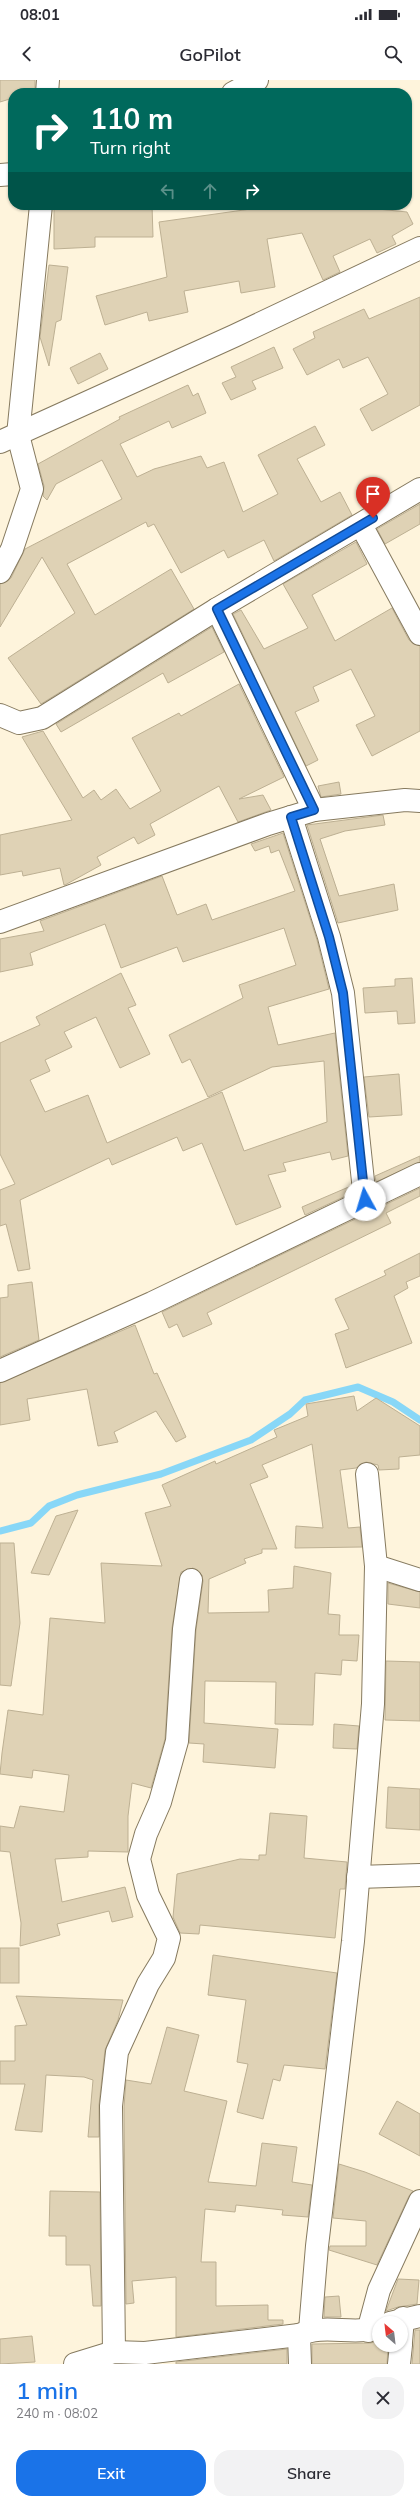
<!DOCTYPE html>
<meta charset="utf-8">
<style>
body{margin:0;font-family:Mulish,sans-serif;background:#f2f2f3;color:#2b2b33;height:100vh;display:flex;flex-direction:column;font-size:15px;white-space:nowrap}
*{box-sizing:border-box;margin:0}
p{font-size:13px;color:#7c7c81}
.icon{flex:none;width:22px;height:22px;fill:none;stroke:currentColor;stroke-width:2;stroke-linecap:round;stroke-linejoin:round}
.map{position:relative;height:2284px;overflow:hidden}
.drawer{display:flex;flex-direction:column;background:#fff;flex:1}
.drawer>*{flex:none}
.hud{position:absolute;left:8px;top:8px;width:404px;height:122px;border-radius:16px;box-shadow:0 1px 3px #0004;background:#00695c;color:#fff;overflow:hidden}
.needle{width:26px;rotate:332deg}
.fabs{position:absolute;left:372px;top:2236px;display:grid;gap:8px}
.fabs a{display:grid;place-items:center;width:36px;height:36px;border-radius:50%;background:#fff;box-shadow:0 1px 3px #0004;font-size:20px}
.pin{position:absolute;display:grid;place-items:center;width:34px;height:34px;color:#fff;margin:-41px -17px;border-radius:50% 50% 50% 0;rotate:-45deg;box-shadow:0 0 4px #0007}
.pin .icon{rotate:45deg}
.me{position:absolute;width:44px;margin:-22px;rotate:354deg;stroke-linejoin:round;filter:drop-shadow(0 0 3px #0008)}
.turn{display:flex;align-items:center;gap:14px;height:84px;padding:0 16px;font-size:18px}
.turn .icon{width:52px;height:52px;stroke-width:2.5}
.turn b{display:block;font-size:28px;line-height:34px}
.lanes{display:flex;align-items:center;height:38px;padding:0 16px;background:#0003;justify-content:center;gap:20px;direction:ltr}
.lanes .off{opacity:.35}
.round{display:grid;place-items:center;flex:none;width:42px;height:42px;border-radius:16px;background:#f2f2f3}
.headline{display:flex;align-items:center;justify-content:space-between;height:68px;padding:0 16px}
h1{font-size:24px;font-weight:600;line-height:30px;color:#1a73e8}
.action{display:flex;gap:8px;margin-top:auto;padding:8px 16px}
.action a{flex:1;height:46px;border-radius:16px;background:#1a73e8;color:#fff;font-size:16px;font-weight:600;line-height:46px;text-align:center}
.action a+a{background:#f2f2f3;color:#2b2b33}
.status{display:flex;justify-content:space-between;align-items:center;height:28px;padding:0 20px;background:#fff;direction:ltr}
.status svg{height:11px;fill:currentColor}
header{display:flex;justify-content:space-between;align-items:center;height:52px;padding:0 16px;background:#fff;font-size:18px;font-weight:600}
.map>svg:first-child{display:block}
</style>
<div class="status"><b>08:01</b><svg viewBox="0 0 49 12"><path d="M0 12V9h3v3zM5 12V6h3v6zM10 12V3h3v9zM15 12V0h3v12zM26 1h20v11H26zM47 4h2v5h-2z"/></svg></div>
<header><svg class="icon" aria-label="back" viewBox="0 0 24 24"><path d="M15 5l-7 7 7 7"/></svg>GoPilot<svg class="icon" aria-label="search" viewBox="0 0 24 24"><circle cx="10" cy="10" r="6"/><path d="M15 15l6 6"/></svg></header>
<div class="map">
<svg width="420" height="2284" viewBox="0 0 420 2284">
<rect width="100%" height="100%" fill="#fef4dc"/>
<g fill="none" stroke-linecap="round" stroke-linejoin="round">
<path stroke="#88d7f7" stroke-width="7" d="M0,1451L31,1443L49,1426L77,1415L161,1394L251,1360L290,1334L305,1320L358,1307L393,1322L420,1340"/>
</g>
<g fill="#dfd2b5" stroke="#bdb093">
<path d="M0,0H35V10L26,13H13V18L0,22Z"/>
<path d="M54,125H152L153,157H95V167L54,169Z"/>
<path d="M300,125H338L407,132L413,144L392,156L396,164L377,173L370,159L333,176L340,192L323,200L302,153L267,159L275,207L241,213L239,201L184,211L188,232L149,241L147,232L105,245L96,216L167,197L159,142L272,126L274,129Z"/>
<path d="M49,185L68,187L61,240L56,242L49,286L40,257Z"/>
<path d="M420,217V325L372,351L360,329L388,314L368,277L343,288L339,279L307,295L293,269L315,258L313,252L364,229L369,239Z"/>
<path d="M274,267L283,288L252,301L256,309L231,320L222,303L236,297L231,287Z"/>
<path d="M100,273L108,289L78,304L70,288Z"/>
<path d="M188,305L193,316L198,313L206,333L172,348L169,341L120,364L137,397L154,389L201,376L207,388L224,382L243,432L278,414L258,375L315,346L325,365L297,379L321,422L340,412L352,435L274,481L264,460L228,478L224,470L181,493L154,444L148,447L146,442L67,484L95,535L171,489L194,529L41,624L8,578L75,533L42,477L0,547V504L11,498L25,469L122,419L102,380L56,404L47,420L43,416L44,406L38,384L120,339L119,337Z"/>
<path d="M420,424V444L385,464L377,449Z"/>
<path d="M356,462L367,484L312,515L335,561L392,528L409,560L420,566V651L372,676L356,645L375,636L351,589L313,607L319,621L295,632L318,680L306,686L233,534L241,530L264,569L308,548L283,504Z"/>
<path d="M212,547L224,572L168,603L163,593L61,652L56,644Z"/>
<path d="M239,604L284,697L239,719L263,715L271,730L238,742L219,706L150,744L155,755L138,764L134,757L97,777L101,785L65,805H64L60,788L23,796L22,791L0,795V755L72,740L22,657L43,651L83,718L94,710L101,720L116,709L130,729L161,711L132,658L179,633L181,636Z"/>
<path d="M339,702L341,714L321,717L318,706Z"/>
<path d="M383,735L385,745L345,751L320,759L339,816L394,804L398,830L338,843L307,745Z"/>
<path d="M283,753L317,860L329,909L268,927L278,965L335,953L348,1076L332,1080L330,1072L283,1083L286,1091L268,1095L281,1127L236,1145L202,1063L183,1071L177,1057L112,1085L109,1078L20,1120L30,1189L18,1191L6,1144L0,1146V1110L15,1104L0,1074V963L40,945L36,937L121,893L136,925L128,928L150,974L120,988L96,937L64,952L72,967L45,980L50,991L30,1000L45,1032L88,1015L107,1063L222,1012L244,1071L327,1042L324,981L272,987L208,1017L190,979L182,983L169,955L243,918L239,905L296,885L284,848L183,882L177,867L121,888L105,844L30,873L33,885L0,892V859L44,851L40,841L162,796L177,835L206,824L212,840L295,811L279,770L271,773L269,766L255,771L251,764Z"/>
<path d="M412,898L415,943L398,944L397,931L365,933L363,908L395,906V899Z"/>
<path d="M399,994L402,1035L369,1037L364,997Z"/>
<path d="M420,1076V1082L376,1102L375,1096Z"/>
<path d="M351,1106L352,1113L305,1135L302,1127Z"/>
<path d="M420,1108V1116L386,1133L391,1143L207,1233L212,1244L183,1257L177,1244L169,1248L162,1232Z"/>
<path d="M420,1173V1196L406,1202L408,1208L394,1216L412,1263L346,1288L335,1254L349,1249L335,1219L386,1195L384,1191Z"/>
<path d="M32,1202L39,1260L0,1277V1218L8,1217V1205Z"/>
<path d="M135,1245L154,1294L157,1293L186,1357L176,1362L156,1331L114,1352L118,1362L98,1366L87,1309L27,1319L30,1340L0,1345V1303Z"/>
<path d="M354,1316L357,1331L376,1318L420,1346V1375L399,1377V1389L379,1390L378,1385L366,1382L356,1388L340,1390L348,1448L360,1447L362,1467L295,1468L296,1446L323,1448L312,1364L262,1385L268,1397L250,1404L277,1469H262V1473L244,1479L246,1483L209,1499L208,1533L269,1532L268,1510L293,1508L294,1486L331,1493L328,1534L340,1535L339,1555H359L357,1581L342,1580L341,1595L315,1593L313,1645L275,1644L276,1602L205,1601L204,1643L278,1649L275,1688L203,1682L204,1664L189,1663L196,1550L203,1501L202,1495L193,1488L181,1492L172,1548L165,1659L151,1708L132,1703L128,1736V1772L88,1771V1777L55,1779L62,1822L125,1807L133,1837L112,1842L109,1831L57,1844L60,1855L20,1866L21,1843L10,1772L0,1771V1746L14,1748L20,1726L64,1732L69,1695L33,1690L32,1698L0,1694L2,1673L8,1630L43,1635L50,1538L105,1543L101,1483L162,1486L145,1433L171,1426L162,1405L215,1381L216,1384L277,1357L274,1350L308,1336L306,1324Z"/>
<path d="M78,1430L49,1495L31,1493L56,1436Z"/>
<path d="M0,1463H14L20,1543L11,1606L0,1605Z"/>
<path d="M388,1503L420,1512V1528L388,1524Z"/>
<path d="M386,1581L420,1582V1641L385,1640Z"/>
<path d="M334,1644L359,1646L357,1669L333,1668Z"/>
<path d="M388,1707L420,1709V1750L386,1748Z"/>
<path d="M270,1733L307,1736L304,1778L347,1782L345,1809H340L335,1858L200,1845L199,1854L180,1853L173,1837L177,1794L240,1779L259,1780V1775H266Z"/>
<rect x="0" y="1868" width="19" height="35"/>
<path d="M213,1875L337,1893L325,1989L284,1985L280,2001L273,1999L263,2039L237,2032L248,1984L237,1982L246,1920L208,1915Z"/>
<path d="M16,1916L123,1920L118,1940L105,1970L99,2025V2057H88L93,2000L84,1997L46,1995L42,2052L15,2050L25,2004H0V1981H15V1946L27,1945Z"/>
<path d="M167,1947L199,1955L184,2011L227,2021L208,2102L256,2106L262,2063L297,2067L292,2102L312,2105L308,2137L282,2135L283,2130L236,2125L235,2132L205,2129L201,2182H216V2226L268,2225V2240H283V2244L176,2257V2197L132,2201L134,2223L126,2224L124,2027L126,2000L151,2004Z"/>
<path d="M397,2021L420,2034V2076L379,2054Z"/>
<path d="M339,2084L365,2092L413,2111L409,2116L377,2185L329,2170L330,2166H366V2141L333,2138Z"/>
<path d="M50,2111L100,2112L101,2226H93L90,2185H66V2156H49Z"/>
<path d="M398,2199L419,2200L417,2224L398,2227L386,2231Z"/>
<path d="M339,2216L341,2237H324L325,2217Z"/>
<path d="M415,2250H420V2284H412Z"/>
<path d="M32,2256L35,2282L0,2284V2259Z"/>
<path d="M379,2260V2265H388L387,2284H312V2264L371,2263Z"/>
<path d="M287,2269V2284H176V2282Z"/>
</g>
<g fill="none" stroke-linecap="round" stroke-linejoin="round">
<g stroke="#867a5f" stroke-width="24">
<g id="minor">
<path d="M47,13L48,0"/>
<path d="M233,13L257,0"/>
<path d="M0,95L13,94"/>
<path d="M0,362L234,256L420,168"/>
<path d="M361,445L420,554"/>
<path d="M0,492L12,469L32,409L18,355L41,125"/>
<path d="M217,529L314,730"/>
<path d="M0,635L19,643L42,638L217,529L420,409"/>
<path d="M291,737L329,857L343,913L365,1120"/>
<path d="M0,842L268,744L314,730L405,720L420,721"/>
<path d="M0,1291L152,1223L420,1094"/>
<path d="M376,1486L420,1500"/>
<path d="M358,1797L420,1795"/>
<path d="M390,2243L420,2236"/>
<path d="M310,2250L317,2166L353,1861L373,1624L376,1486L367,1394"/>
<path d="M368,2251L379,2210L420,2121"/>
<path d="M299,2255L300,2284"/>
<path d="M401,2262L403,2238"/>
<path d="M114,2272L111,2026L117,1972L148,1904L164,1878L169,1858L148,1815L139,1779L146,1754L160,1722L177,1661L184,1549L191,1500"/>
<path d="M75,2284L114,2272L145,2273L299,2255C324,2243 353,2256 379,2247"/>
<path d="M399,2284L401,2265"/>
</g>
</g>
<use href="#minor" stroke="#fff" stroke-width="22"/>
</g>
<g fill="none" stroke-linecap="round" stroke-linejoin="round">
<g stroke="#114b97" stroke-width="10">
<path id="route" d="M365,1120L343,913L329,857L291,737L314,730L217,529L373,438"/>
</g>
<use href="#route" stroke="#1a73e8" stroke-width="7"/>
</g>
</svg>
<div class="fabs">
<a><svg class="needle" viewBox="-14 -14 28 28"><path d="M0-13l5 13h-10z" fill="#e53935"/><path d="M0 13l5-13h-10z" fill="#7c7c81"/></svg></a>
</div>
<div class="pin" style="left:373px;top:438px;background:#d93025"><svg class="icon" aria-label="arrive" viewBox="0 0 24 24"><path d="M6 21V4h12l-3 4 3 4H6"/></svg></div>
<svg class="me" style="left:365px;top:1120px" viewBox="-20 -20 40 40"><circle r="19" fill="#fff"/><path d="M0-13L10 11 0 6-10 11z" fill="#1a73e8"/></svg>
<div class="hud">
<div class="turn"><svg class="icon" aria-label="right" viewBox="0 0 24 24"><path d="M7 20v-9h11M14 6l5 5-5 5"/></svg><div><b>110 m</b>Turn right</div></div>
<div class="lanes"><svg class="icon off" aria-label="left" viewBox="0 0 24 24"><path d="M17 20v-9H6M10 6l-5 5 5 5"/></svg><svg class="icon off" aria-label="ahead" viewBox="0 0 24 24"><path d="M12 20V5M6 11l6-6 6 6"/></svg><svg class="icon" aria-label="right" viewBox="0 0 24 24"><path d="M7 20v-9h11M14 6l5 5-5 5"/></svg></div>
</div>
</div>
<section class="drawer">
<div class="headline"><div><h1>1 min</h1><p>240 m · 08:02</p></div><a class="round"><svg class="icon" aria-label="close" viewBox="0 0 24 24"><path d="M6 6l12 12M18 6L6 18"/></svg></a></div>
<div class="action"><a>Exit</a><a>Share</a></div>
</section>
